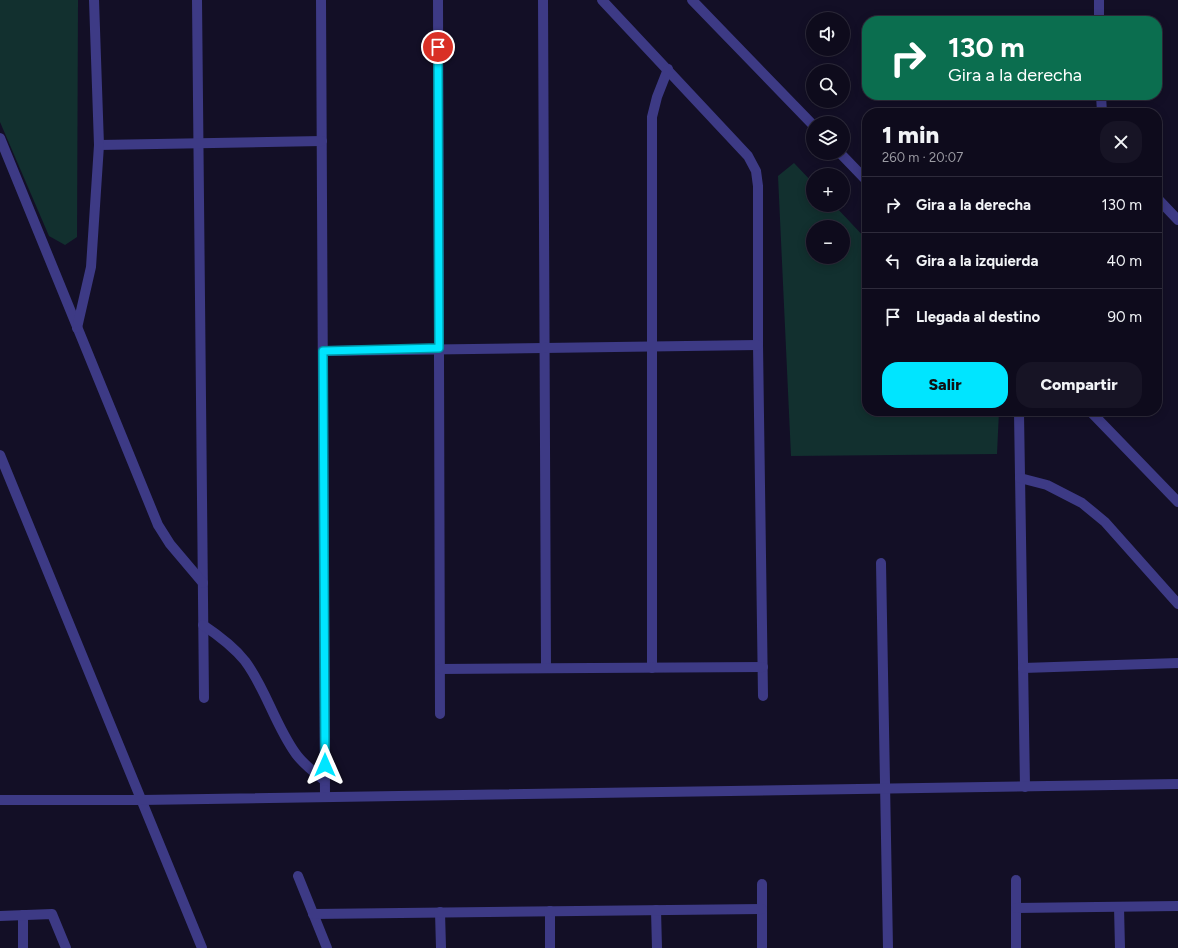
<!DOCTYPE html>
<html lang="es">
<meta charset="utf-8">
<style>
body{margin:0;font-family:Figtree,sans-serif;background:#171425;color:#f1f3f6;height:100vh;display:flex;flex-direction:column;font-size:15px;white-space:nowrap}
*{box-sizing:border-box;margin:0}
p{font-size:13px;color:#9b9ba3}
.icon{flex:none;width:22px;height:22px;fill:none;stroke:currentColor;stroke-width:2;stroke-linecap:round;stroke-linejoin:round}
.map{position:relative;flex:1;overflow:hidden}
.panel{position:absolute;left:862px;top:108px;width:300px;height:308px;display:flex;flex-direction:column;background:#0e0b1c;border-radius:16px;box-shadow:0 2px 10px #0003,0 0 0 1px #2e2b3b}
.panel>*{flex:none}
.top-card{position:absolute;left:862px;top:16px;width:300px;height:84px;border-radius:16px;box-shadow:0 2px 10px #0003,0 0 0 1px #2e2b3b;background:#0b6e4f;color:#fff;overflow:hidden}
.buttons{position:absolute;left:806px;top:12px;display:grid;gap:8px}
.buttons a{display:grid;place-items:center;width:44px;height:44px;border-radius:50%;background:#0e0b1c;box-shadow:0 2px 10px #0003,0 0 0 1px #2e2b3b;font-size:20px}
.pin{position:absolute;display:grid;place-items:center;width:34px;height:34px;color:#fff;margin:-17px;border:2px solid #fff;border-radius:50%;box-shadow:0 1px 4px #0007}
.me{position:absolute;width:44px;margin:-22px;rotate:0deg;stroke-linejoin:round;filter:drop-shadow(0 0 3px #0008)}
.turn{display:flex;align-items:center;gap:14px;height:84px;padding:0 20px;font-size:18px}
.turn .icon{width:52px;height:52px;stroke-width:2.5}
.turn b{display:block;font-size:28px;line-height:34px}
.round{display:grid;place-items:center;flex:none;width:42px;height:42px;border-radius:16px;background:#171425}
.overview{display:flex;align-items:center;justify-content:space-between;height:68px;padding:0 20px}
h1{font-size:24px;font-weight:800;line-height:30px}
.cta{display:flex;gap:8px;margin-top:auto;padding:8px 20px}
.cta a{flex:1;height:46px;border-radius:16px;background:#00e5ff;color:#111;font-size:16px;font-weight:800;line-height:46px;text-align:center}
.cta a+a{background:#171425;color:#f1f3f6}
ul{padding:0;list-style:none}
li{display:flex;align-items:center;gap:12px;height:56px;padding:0 20px;border-top:1px solid #2e2b3b}
li div{flex:1}
li b{display:block;font-size:15px}
li em{font-style:normal}
.map>svg:first-child{display:block}
</style>
<div class="map">
<svg width="1178" height="948" viewBox="0 0 1178 948">
<rect width="100%" height="100%" fill="#130f26"/>
<g fill="#12302f" fill-rule="evenodd">
<path d="M0,0H78L77,237L65,245L49,236L0,122Z"/>
<path d="M794,163L813,183V205H834L867,240V411H999L997,454L791,456L778,176ZM813,227H843V257H813Z"/>
</g>
<g fill="none" stroke-linecap="round" stroke-linejoin="round">
<g stroke="#3d3a85" stroke-width="10">
<path d="M197,0L204,698"/>
<path d="M321,0L325,797"/>
<path d="M438,0L440,714"/>
<path d="M543,0L546,668"/>
<path d="M602,0L748,156L756,171L758,186V345L763,696"/>
<path d="M692,0L813,125"/>
<path d="M1099,0V21"/>
<path d="M1101,95L1102,113"/>
<path d="M0,138L158,525L170,544L203,583"/>
<path d="M99,145L322,141"/>
<path d="M840,153L867,181"/>
<path d="M1157,198L1178,220"/>
<path d="M77,328L91,267L99,145L94,0"/>
<path d="M323,351L758,345"/>
<path d="M1090,411L1178,502"/>
<path d="M1019,413L1025,787"/>
<path d="M0,455L202,948"/>
<path d="M1020,478L1047,485L1082,503L1105,522L1178,604"/>
<path d="M881,563L888,948"/>
<path d="M203,625C218,635 233,646 245,661C266,689 275,725 296,754C304,765 315,773 325,781"/>
<path d="M652,668V117L657,97L668,69"/>
<path d="M1023,668L1178,663"/>
<path d="M440,669L763,667"/>
<path d="M0,800H141L1178,784"/>
<path d="M298,876L327,948"/>
<path d="M1016,880V948"/>
<path d="M762,884V948"/>
<path d="M1119,907L1120,948"/>
<path d="M1016,908L1178,906"/>
<path d="M656,910L657,948"/>
<path d="M550,911V948"/>
<path d="M440,912L441,948"/>
<path d="M313,914L762,909"/>
<path d="M23,915V948"/>
<path d="M0,916L52,914L66,948"/>
</g>
</g>
<g fill="none" stroke-linecap="round" stroke-linejoin="round">
<g stroke="#0095a6" stroke-width="10">
<path id="route" d="M325,765L323,351L439,348L438,47"/>
</g>
<use href="#route" stroke="#00e5ff" stroke-width="7"/>
</g>
</svg>
<div class="buttons">
<a><svg class="icon" aria-label="sound" viewBox="0 0 24 24"><path d="M4 9h4l5-4v14l-5-4H4zM17 9q2 3 0 6"/></svg></a>
<a><svg class="icon" aria-label="search" viewBox="0 0 24 24"><circle cx="10" cy="10" r="6"/><path d="M15 15l6 6"/></svg></a>
<a><svg class="icon" aria-label="layers" viewBox="0 0 24 24"><path d="M12 4l9 5-9 5-9-5zM3 14l9 5 9-5"/></svg></a>
<a>+</a>
<a>−</a>
</div>
<div class="pin" style="left:438px;top:47px;background:#d93025"><svg class="icon" aria-label="arrive" viewBox="0 0 24 24"><path d="M6 21V4h12l-3 4 3 4H6"/></svg></div>
<svg class="me" style="left:325px;top:765px" viewBox="-20 -20 40 40"><path d="M0-17L14 15 0 8-14 15z" fill="#00e5ff" stroke="#fff" stroke-width="4"/></svg>
<div class="top-card">
<div class="turn"><svg class="icon" aria-label="right" viewBox="0 0 24 24"><path d="M7 20v-9h11M14 6l5 5-5 5"/></svg><div><b>130 m</b>Gira a la derecha</div></div>
</div>
<section class="panel">
<div class="overview"><div><h1>1 min</h1><p>260 m · 20:07</p></div><a class="round"><svg class="icon" aria-label="close" viewBox="0 0 24 24"><path d="M6 6l12 12M18 6L6 18"/></svg></a></div>
<ul>
<li><svg class="icon" aria-label="right" viewBox="0 0 24 24"><path d="M7 20v-9h11M14 6l5 5-5 5"/></svg><div><b>Gira a la derecha</b></div><em>130 m</em></li>
<li><svg class="icon" aria-label="left" viewBox="0 0 24 24"><path d="M17 20v-9H6M10 6l-5 5 5 5"/></svg><div><b>Gira a la izquierda</b></div><em>40 m</em></li>
<li><svg class="icon" aria-label="arrive" viewBox="0 0 24 24"><path d="M6 21V4h12l-3 4 3 4H6"/></svg><div><b>Llegada al destino</b></div><em>90 m</em></li>
</ul>
<div class="cta"><a>Salir</a><a>Compartir</a></div>
</section>
</div>
